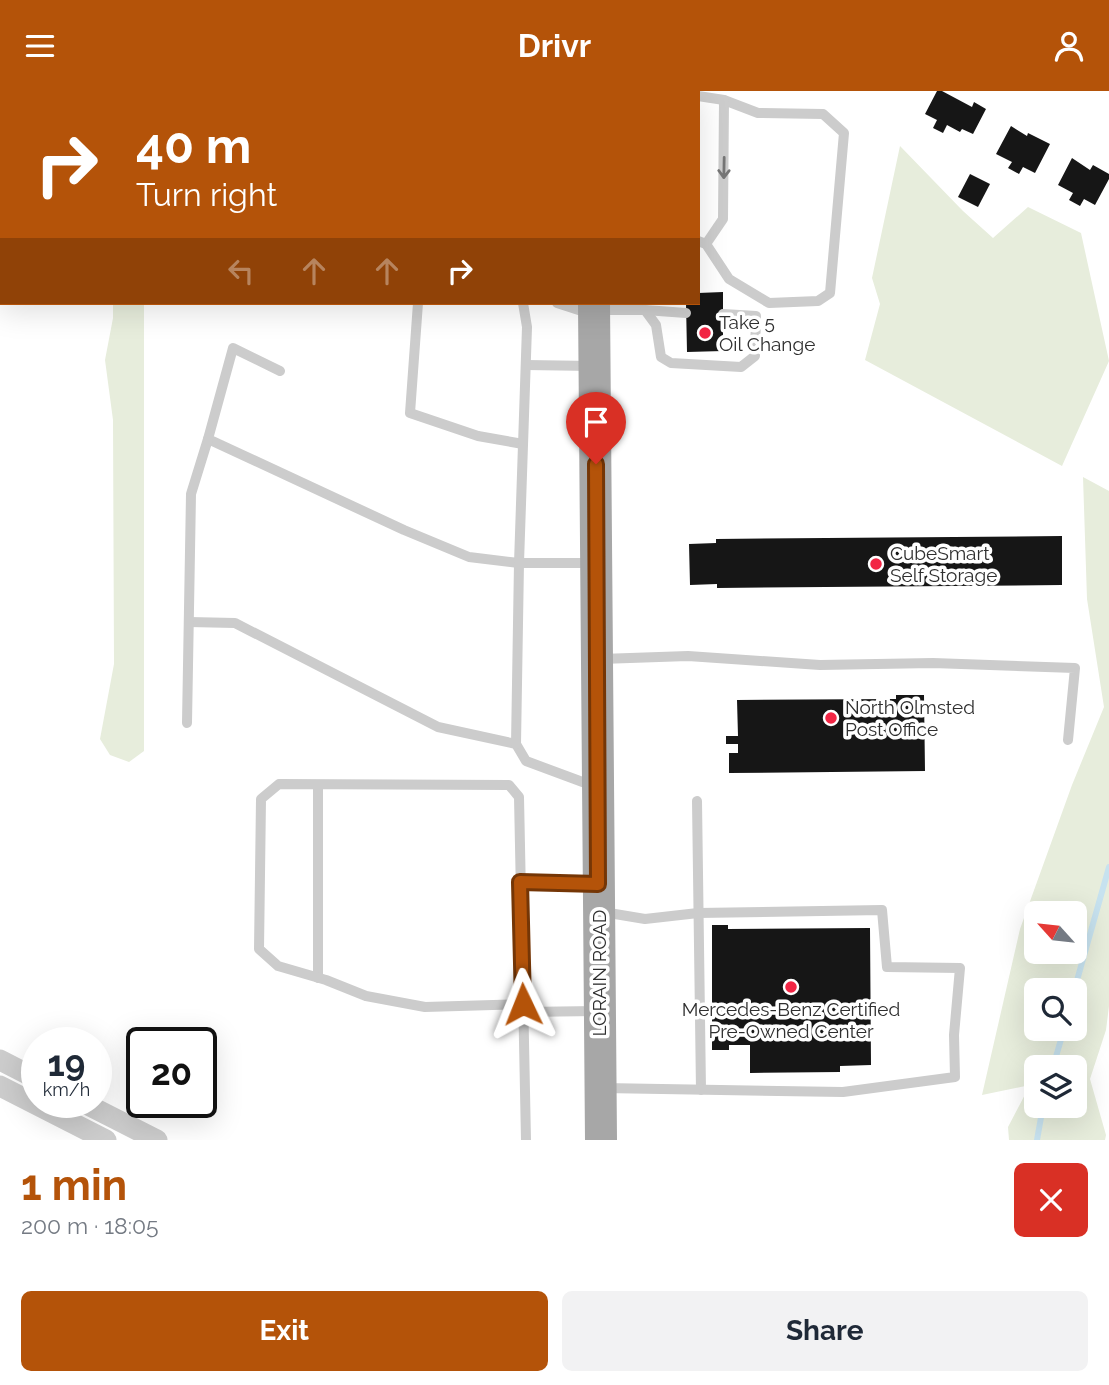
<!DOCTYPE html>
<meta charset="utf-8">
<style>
body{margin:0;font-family:Raleway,sans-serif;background:#f2f2f3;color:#1f2937;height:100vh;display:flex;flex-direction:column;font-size:26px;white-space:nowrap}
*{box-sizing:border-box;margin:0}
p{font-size:23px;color:#747a83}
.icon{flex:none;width:38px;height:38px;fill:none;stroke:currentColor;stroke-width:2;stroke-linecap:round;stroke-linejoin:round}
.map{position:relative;height:1049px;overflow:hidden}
.drawer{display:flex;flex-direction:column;background:#fff;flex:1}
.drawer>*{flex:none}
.top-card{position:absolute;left:0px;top:0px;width:700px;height:214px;box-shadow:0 7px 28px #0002;background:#b45309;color:#fff;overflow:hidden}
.needle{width:46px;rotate:297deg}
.controls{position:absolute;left:1024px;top:810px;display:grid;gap:14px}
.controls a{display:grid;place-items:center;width:63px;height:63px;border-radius:10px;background:#fff;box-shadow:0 7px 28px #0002;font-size:35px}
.speed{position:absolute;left:21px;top:936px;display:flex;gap:14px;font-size:35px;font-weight:700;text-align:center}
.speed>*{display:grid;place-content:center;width:91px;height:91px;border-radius:50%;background:#fff;box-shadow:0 7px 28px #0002;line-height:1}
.speed small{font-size:18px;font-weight:400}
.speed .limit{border:4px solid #111;border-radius:10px;background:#fff;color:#111}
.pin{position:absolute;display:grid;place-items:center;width:60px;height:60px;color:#fff;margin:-72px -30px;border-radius:50% 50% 50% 0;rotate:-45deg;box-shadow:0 0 7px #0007}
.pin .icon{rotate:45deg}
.me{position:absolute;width:77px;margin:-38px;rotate:358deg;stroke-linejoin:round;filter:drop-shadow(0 0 5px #0008)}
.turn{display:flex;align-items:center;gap:24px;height:147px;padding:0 21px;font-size:32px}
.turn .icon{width:91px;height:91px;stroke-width:2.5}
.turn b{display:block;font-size:49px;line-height:60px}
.lanes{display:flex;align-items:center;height:66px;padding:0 21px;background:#0003;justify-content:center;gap:35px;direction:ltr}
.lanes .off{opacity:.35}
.round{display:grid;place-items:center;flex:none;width:74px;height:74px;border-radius:10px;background:#f2f2f3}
.summary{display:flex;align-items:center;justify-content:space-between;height:119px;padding:0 21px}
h1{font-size:42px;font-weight:700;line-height:52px;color:#b45309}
.action{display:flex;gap:14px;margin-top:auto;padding:14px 21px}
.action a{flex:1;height:80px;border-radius:10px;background:#b45309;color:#fff;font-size:28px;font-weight:700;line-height:80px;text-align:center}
.action a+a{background:#f2f2f3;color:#1f2937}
header{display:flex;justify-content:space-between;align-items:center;height:91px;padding:0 21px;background:#b45309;color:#fff;font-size:32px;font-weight:700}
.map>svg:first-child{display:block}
</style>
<header><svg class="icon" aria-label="menu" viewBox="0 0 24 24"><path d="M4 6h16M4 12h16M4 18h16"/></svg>Drivr<svg class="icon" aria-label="person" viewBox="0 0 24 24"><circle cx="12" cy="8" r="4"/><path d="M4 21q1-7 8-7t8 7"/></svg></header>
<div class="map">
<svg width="1109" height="1049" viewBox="0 0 1109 1049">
<rect width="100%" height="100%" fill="#fff"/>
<g fill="#e7eddc" fill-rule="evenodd">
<path d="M900,55L963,120L993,147L1028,116L1081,142L1109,270L1062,375L865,269L880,213L872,187Z"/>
<path d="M113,212H144V660L129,671L110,664L100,648L114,573L113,329L105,269L113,227Z"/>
<path d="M1083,386L1109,400V915L1106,939L1090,988L1106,1044L1105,1049H1009L1008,1036L1030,994L982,1004L1020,838L1072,694L1104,616L1087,508ZM1036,822H1074V861H1036ZM1036,900H1074V938H1036ZM1036,976H1074V1015H1036Z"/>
</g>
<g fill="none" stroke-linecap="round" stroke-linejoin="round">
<g stroke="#c7e2ef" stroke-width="6">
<path d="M1074,900L1109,776"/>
<path d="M1053,976L1064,938"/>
<path d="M1037,1049L1043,1015"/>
</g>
</g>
<g fill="#161616">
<path d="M937,0H942L972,16L974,11L986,18L973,43L962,38L960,41L947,34L943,42L933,37L937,29L925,23Z"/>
<path d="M1011,35L1027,45L1028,42L1050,53L1035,82L1023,76L1019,83L1008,77L1012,71L996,63Z"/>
<path d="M1072,67L1090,79L1093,74L1109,83V88L1095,114L1084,108L1080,115L1069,109L1073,102L1058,94Z"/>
<path d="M970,83L990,93L978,116L958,106Z"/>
<path d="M723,201V260L687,261L686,212H698V202Z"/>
<path d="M1062,445V494L717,497V493L690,494L689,453L716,452V448Z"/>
<path d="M896,604H924L925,680L729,682V662H738V653H726V645H738L737,609L896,608Z"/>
<path d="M712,834H728V838L870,837L871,974L840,975V981L750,982V954H729V959H712Z"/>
</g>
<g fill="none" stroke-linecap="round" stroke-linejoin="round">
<g stroke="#ccc" stroke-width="10">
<path d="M388,2V0"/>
<path d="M543,2L544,0"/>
<path d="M634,2H675"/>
<path d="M698,5L724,9L758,22L823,23L844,42L830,202L818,210L769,212L729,188L706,153L698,150"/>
<path d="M706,153L723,128L724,9"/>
<path d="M418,212L410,322L478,345L523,353"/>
<path d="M557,212L591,223"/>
<path d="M597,219H645L656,234L661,266L671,272L741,276L755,265L756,225L723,223"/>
<path d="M645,219L686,222"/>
<path d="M526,274L593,275"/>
<path d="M280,280L233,257L208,348L404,439L469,466L519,472H594"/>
<path d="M189,531L235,532L438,636L516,653L526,670L596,696"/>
<path d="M601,568L688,565L820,574L933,572L1075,577L1068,649"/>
<path d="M187,632L191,403L208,348"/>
<path d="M516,653L519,472L527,236L523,212"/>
<path d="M697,710L701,999"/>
<path d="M520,791L598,793"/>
<path d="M318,887V694"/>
<path d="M523,913L425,916L366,905L326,889L278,875L259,858L261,708L279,693L509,694L519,706L526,1049"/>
<path d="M523,921L597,920"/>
<path d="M603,997L843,1001L955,986L954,944L960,877L887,876L882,819L698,822L645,828L603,821"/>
</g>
<g stroke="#ccc" stroke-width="21">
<path d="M0,969L37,988"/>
<path d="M0,995L106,1049"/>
<path d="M84,1012L157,1049"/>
</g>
<g stroke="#a7a7a7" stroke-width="32">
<path d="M592,0V2"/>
<path d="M594,212L601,1049"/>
</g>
</g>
<defs><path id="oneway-shaft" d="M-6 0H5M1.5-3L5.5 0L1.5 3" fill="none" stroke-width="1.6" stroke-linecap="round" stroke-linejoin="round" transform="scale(1.75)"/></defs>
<use stroke="#767676" href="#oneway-shaft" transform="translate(724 77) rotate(91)"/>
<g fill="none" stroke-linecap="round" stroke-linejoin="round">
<g stroke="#753606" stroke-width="18">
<path id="route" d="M523,913L520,791L598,793L596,373"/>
</g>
<use href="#route" stroke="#b45309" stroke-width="12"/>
</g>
<g fill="#f22544" stroke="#fff" stroke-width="2.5">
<circle cx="705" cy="242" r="7"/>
<circle cx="876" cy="473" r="7"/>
<circle cx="831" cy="627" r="7"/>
<circle cx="791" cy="896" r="7"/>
</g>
<g text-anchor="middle" stroke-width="7" stroke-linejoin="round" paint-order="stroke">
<g font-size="19" fill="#2f2f2f" stroke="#fff" text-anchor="start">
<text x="719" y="238">Take 5<tspan x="719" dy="22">Oil Change</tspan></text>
<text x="890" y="469">CubeSmart<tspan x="890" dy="22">Self Storage</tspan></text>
<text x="845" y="623">North Olmsted<tspan x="845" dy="22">Post Office</tspan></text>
<text x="791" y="925" text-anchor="middle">Mercedes-Benz Certified<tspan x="791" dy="22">Pre-Owned Center</tspan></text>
</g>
<g font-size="19" fill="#2f2f2f" stroke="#fff">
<text transform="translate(599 882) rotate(-90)" y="7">LORAIN ROAD</text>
</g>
</g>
</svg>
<div class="controls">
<a><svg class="needle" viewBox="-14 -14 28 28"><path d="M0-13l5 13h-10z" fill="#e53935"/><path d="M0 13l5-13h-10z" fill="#747a83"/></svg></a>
<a><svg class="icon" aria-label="search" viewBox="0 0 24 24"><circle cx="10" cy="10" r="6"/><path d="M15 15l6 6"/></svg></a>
<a><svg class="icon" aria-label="layers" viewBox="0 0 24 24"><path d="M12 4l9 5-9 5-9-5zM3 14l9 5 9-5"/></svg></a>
</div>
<div class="speed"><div>19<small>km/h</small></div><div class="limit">20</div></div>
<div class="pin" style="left:596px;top:373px;background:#d93025"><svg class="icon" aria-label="arrive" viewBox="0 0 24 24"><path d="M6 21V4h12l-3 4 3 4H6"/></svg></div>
<svg class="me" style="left:523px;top:913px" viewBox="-20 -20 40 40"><path d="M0-17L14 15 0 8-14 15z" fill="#b45309" stroke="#fff" stroke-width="4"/></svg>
<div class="top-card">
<div class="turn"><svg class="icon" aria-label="right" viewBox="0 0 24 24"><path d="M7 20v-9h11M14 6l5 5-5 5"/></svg><div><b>40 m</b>Turn right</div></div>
<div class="lanes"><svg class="icon off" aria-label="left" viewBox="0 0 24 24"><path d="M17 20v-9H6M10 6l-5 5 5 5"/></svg><svg class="icon off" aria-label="ahead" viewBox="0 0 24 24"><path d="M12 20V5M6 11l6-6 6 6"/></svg><svg class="icon off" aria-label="ahead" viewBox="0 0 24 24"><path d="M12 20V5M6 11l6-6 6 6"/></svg><svg class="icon" aria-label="right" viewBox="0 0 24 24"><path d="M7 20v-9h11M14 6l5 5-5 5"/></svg></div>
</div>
</div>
<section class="drawer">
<div class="summary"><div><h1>1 min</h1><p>200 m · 18:05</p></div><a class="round" style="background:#d93025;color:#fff"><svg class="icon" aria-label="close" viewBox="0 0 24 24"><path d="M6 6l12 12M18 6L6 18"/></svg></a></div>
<div class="action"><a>Exit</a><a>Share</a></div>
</section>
